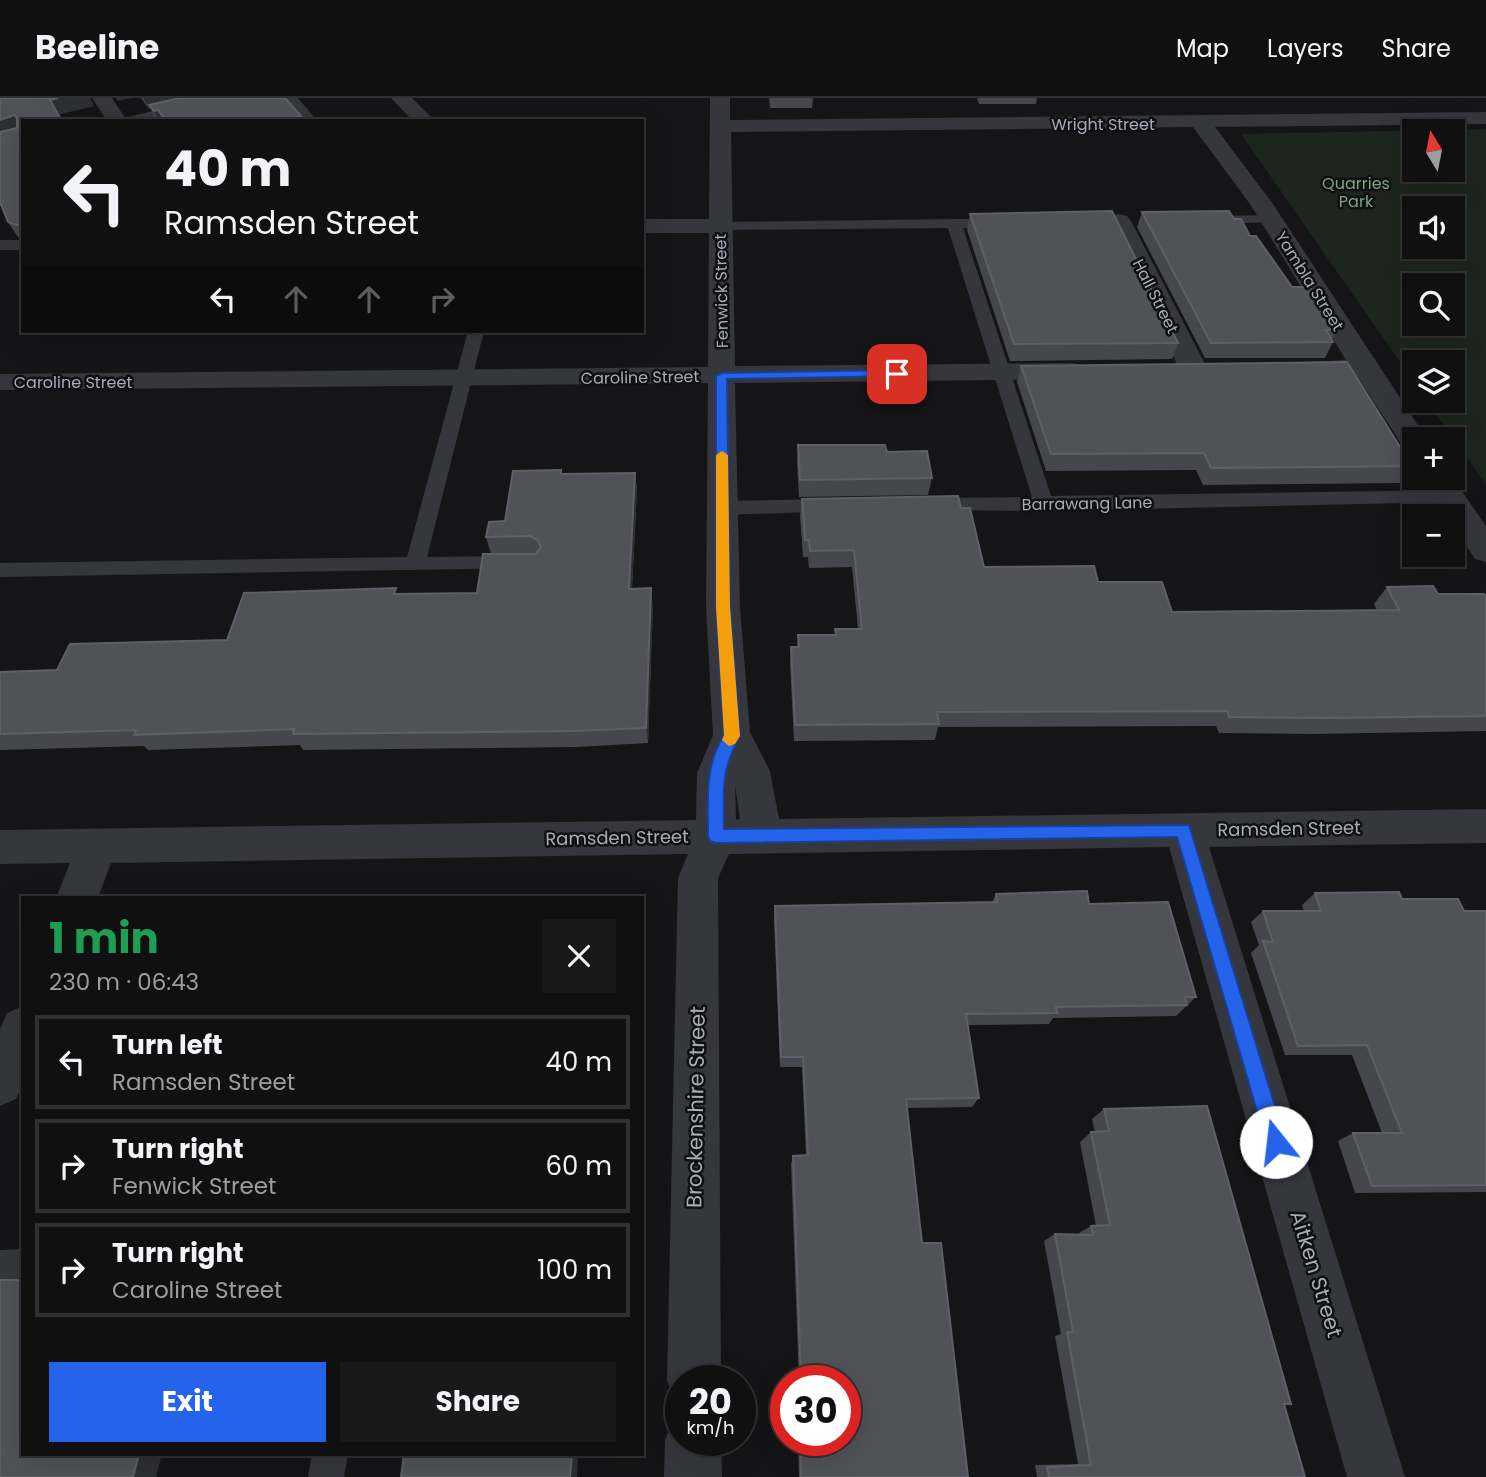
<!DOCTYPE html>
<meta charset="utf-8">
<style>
body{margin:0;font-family:Poppins,sans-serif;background:#19191a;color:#f1f3f6;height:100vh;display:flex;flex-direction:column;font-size:26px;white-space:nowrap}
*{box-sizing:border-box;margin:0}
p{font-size:23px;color:#9c9d9f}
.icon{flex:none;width:38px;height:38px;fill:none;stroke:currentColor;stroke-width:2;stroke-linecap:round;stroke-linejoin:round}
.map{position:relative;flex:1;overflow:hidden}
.drawer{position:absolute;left:21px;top:798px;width:623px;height:560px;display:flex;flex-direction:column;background:#101011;border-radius:0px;box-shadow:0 7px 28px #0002,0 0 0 2px #303031}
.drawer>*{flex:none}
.guide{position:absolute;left:21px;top:21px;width:623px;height:214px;border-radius:0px;box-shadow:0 7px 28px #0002,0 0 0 2px #303031;background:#101011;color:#f1f3f6;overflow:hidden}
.needle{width:46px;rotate:350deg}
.fabs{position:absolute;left:1402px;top:21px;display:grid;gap:14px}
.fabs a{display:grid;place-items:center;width:63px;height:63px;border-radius:0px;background:#101011;box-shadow:0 7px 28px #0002,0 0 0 2px #303031;font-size:35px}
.speed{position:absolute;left:665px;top:1267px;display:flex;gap:14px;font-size:35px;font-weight:700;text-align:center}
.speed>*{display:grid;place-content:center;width:91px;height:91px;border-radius:50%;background:#101011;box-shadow:0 7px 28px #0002,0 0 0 2px #303031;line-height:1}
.speed small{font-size:18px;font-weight:400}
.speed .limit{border:10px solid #d22;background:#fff;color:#111}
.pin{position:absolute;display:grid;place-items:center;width:60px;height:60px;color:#fff;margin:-30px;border-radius:14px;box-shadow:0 4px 10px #0006}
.me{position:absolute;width:77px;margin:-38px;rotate:344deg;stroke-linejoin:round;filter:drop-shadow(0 0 5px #0008)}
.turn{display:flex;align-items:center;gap:24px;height:147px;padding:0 28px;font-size:32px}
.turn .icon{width:91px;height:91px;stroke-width:2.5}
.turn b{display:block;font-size:49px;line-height:60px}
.lanes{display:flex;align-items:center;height:66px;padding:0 28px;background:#0003;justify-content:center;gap:35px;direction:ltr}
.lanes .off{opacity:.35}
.round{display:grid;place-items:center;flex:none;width:74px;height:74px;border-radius:0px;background:#19191a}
.headline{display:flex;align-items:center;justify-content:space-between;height:119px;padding:0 28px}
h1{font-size:42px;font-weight:700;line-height:52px;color:#1e9e55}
.primary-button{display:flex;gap:14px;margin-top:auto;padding:14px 28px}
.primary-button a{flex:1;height:80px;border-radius:0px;background:#2563eb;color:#fff;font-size:28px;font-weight:700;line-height:80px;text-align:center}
.primary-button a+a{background:#19191a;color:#f1f3f6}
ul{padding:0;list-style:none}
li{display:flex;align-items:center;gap:21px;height:94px;margin:0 14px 10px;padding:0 14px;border:4px solid #303031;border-radius:0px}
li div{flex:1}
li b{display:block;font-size:26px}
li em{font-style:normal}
header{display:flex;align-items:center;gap:42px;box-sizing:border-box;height:98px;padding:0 35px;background:#101011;border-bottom:2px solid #303031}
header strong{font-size:33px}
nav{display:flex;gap:38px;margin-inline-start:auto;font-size:24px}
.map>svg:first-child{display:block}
</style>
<header>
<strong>Beeline</strong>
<nav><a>Map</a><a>Layers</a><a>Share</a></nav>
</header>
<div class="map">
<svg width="1486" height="1379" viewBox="0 0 1486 1379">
<rect width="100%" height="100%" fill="#151517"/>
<path fill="#1d261e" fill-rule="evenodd" d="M1486,31V387L1427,303H1452V264H1414V284L1241,36ZM1414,33H1452V72H1414ZM1452,110V149H1414V110ZM1452,187V226H1414V187Z"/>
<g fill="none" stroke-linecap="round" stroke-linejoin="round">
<g fill="#36373c" fill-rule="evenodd">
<path d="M206,0H229L223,4L137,23H112Z"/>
<path d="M285,0H298L317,23H304Z"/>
<path d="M1272,117L1279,121L1277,124L1207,126L1200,122L1207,118Z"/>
<path d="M954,121H999L1006,125L999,129L963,130L1051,398L1451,392L1458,393L1461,398L1458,403L1451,404L1044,413L919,412L916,407L919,402L926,400L1032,399L948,130L720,132L713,128L720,124Z"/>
<rect x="0" y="142" width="23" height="10"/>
<path d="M468,233H484L427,459L513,458L520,460L523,465L520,470L0,479V465L407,459Z"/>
<path d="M834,401L841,403L844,408L841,413L722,417L715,415L712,410L715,405L722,403Z"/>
<path d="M23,1151V1183L0,1184V1152Z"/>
<path d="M312,1356H348L344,1379H308Z"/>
</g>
<g fill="#36373c" fill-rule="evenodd">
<path d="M92,0H112L127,23H107Z"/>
<path d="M391,0H412L435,23H413Z"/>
<path d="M710,0H730V22L1486,14V26L1215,29L1273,106L1427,341H1414V353L1404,350L1357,278L1297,279L1287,277L1283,271L1287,265L1346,262L1250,106L1193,29L731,34L735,268L1072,265L1082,267L1086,273L1082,279L1072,281L735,285L740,509L750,634L770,673L779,721L1486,711V745L1209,749L1405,1379H1347L1169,749L729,756L718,780L721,1283H681V1305L675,1302L667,1283L678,780L688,756L111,765L98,800H56L70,765L0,766V732L696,722L697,675L713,637L706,509L708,285L0,292V276L708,269L709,135H642V121H709ZM735,687L740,721L736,722Z"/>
<path d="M1119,116L1127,118L1131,123L1208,272L1204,278L1194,280L1184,278L1180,272L1107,123L1111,118Z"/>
<path d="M1452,379L1486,428V464L1475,461L1452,426V418H1447L1423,380Z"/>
<path d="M23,908V986L16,1001L0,1008V931L7,915Z"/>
<path d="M681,1319V1342H721L722,1379H664L665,1342L673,1322Z"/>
</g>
</g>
<g fill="#46474c">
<path d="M0,0L94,8L23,23V141L18,139L8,124Z"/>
<path d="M141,0H285L303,23H156L151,11H149Z"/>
<path d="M769,0H813L812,10H770Z"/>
<path d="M977,0H1037L1036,6H979Z"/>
<path d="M1142,114L1234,121L1250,138L1292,189L1337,232L1332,242L1333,244L1325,260H1205L1137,129Z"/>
<path d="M970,116L1178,245L1172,261L1010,263L967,132Z"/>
<path d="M1021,268L1412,368L1400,385L1203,387L1196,372L1046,373L1017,284Z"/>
<path d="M798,347L887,354L932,380L928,397L799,399L797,365Z"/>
<path d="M635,375L637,392L632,491L653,507L648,645L576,649L303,652L300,647L148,652L144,648L0,652V574L57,572L227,542L398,496L477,495L534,456H491L486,439L562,376Z"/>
<path d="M802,401L961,410L984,469L1098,484L1172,514L1377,512L1374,506L1387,489L1438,496L1486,498V633L1313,636L1219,635L1216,628L938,629L935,642L794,643L790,565L791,549H797L798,537H835V531H858L852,469L809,470L808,459H803L800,418Z"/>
<path d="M1315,795L1402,801L1464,813H1486V1094L1355,1095L1338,1043L1353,1035H1382L1352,957H1285L1251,855L1259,847L1251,824L1263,813H1304L1302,807Z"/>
<path d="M996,796L1089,806L1196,899L1176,918L1053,920L1049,926L968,927L979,1000L972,1009L907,1010L922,1145L968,1379H799L798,1342H845V1283H799L791,1066L793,1058L806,1057L802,969H780L774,821L775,808L992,804Z"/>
<path d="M1104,1011L1284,1307L1305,1379H1037L1035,1367L1078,1366L1055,1238L1061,1236L1044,1143L1055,1136H1080L1079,1135L1091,1128H1096L1080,1044L1091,1034H1095L1092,1021Z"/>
</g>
<g fill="#2e2f32">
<path d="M58,0H90L94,8L57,17L50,2Z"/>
<path d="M116,0H132L117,3Z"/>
<path d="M143,0H195L149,7L151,11H149Z"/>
<path d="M158,12L163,23H158L154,13Z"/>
<path d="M14,17L22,32L0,39V22Z"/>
<path d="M301,18L303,23H283Z"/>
<path d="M635,375L637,392L631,507L629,491Z"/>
<path d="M651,490L653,507L648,645L646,630Z"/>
<path d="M139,1356H162L156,1379H133Z"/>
<path d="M572,1356H578L577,1379H570Z"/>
</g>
<g fill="#515258" stroke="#5e6067" stroke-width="2">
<path d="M0,0H58L50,2L62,23H23V127H16L8,124L0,104V34L17,30V20L14,17L0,22Z"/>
<path d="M180,0H285L301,18L283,23H166L158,12L154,13L149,7Z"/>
<path d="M1112,113L1178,245L1014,246L970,116Z"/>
<path d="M1229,113L1234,121H1241L1250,138H1256L1292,189H1310L1337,232H1326L1333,244L1211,245L1142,114Z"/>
<path d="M1347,264L1412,368L1211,370L1204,355L1051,356L1021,268Z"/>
<path d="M798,347H885L887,354L927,353L932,380L800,382Z"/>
<path d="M561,372V376L635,375L629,491L651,490L646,630L572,633L293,636L294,631L134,637L136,632L0,636V574L57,572L70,546L227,542L244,495L396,490L394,496L477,495L483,456H536L541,449L538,442L530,438L486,439L489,424L505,423L513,373Z"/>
<path d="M958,398L961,410H970L984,469L1094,468L1098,484H1162L1172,514L1399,512L1387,489L1433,488L1438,496H1484L1486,498V618L1326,620L1229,619L1227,613L937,614L939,626L795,627L791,549H799L798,537H836L835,531H862L854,452L810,453L809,442H805L802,401Z"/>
<path d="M1087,793L1089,806L1168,804L1196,899H1185L1187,907L1056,909L1057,915L966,916L979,1000L906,1001L922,1145H941L968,1379H801L800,1342H845V1283H801L793,1058L808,1057L803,959H781L775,808L997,804L996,796Z"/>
<path d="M1399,794L1402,801H1458L1464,813H1486V1087L1372,1088L1353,1035H1402L1367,947L1298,948L1263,843L1273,844L1263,813H1321L1315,795Z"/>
<path d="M1207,1008L1291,1306H1284L1305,1379H1049L1047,1369L1091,1367L1067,1234H1073L1055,1136L1093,1137L1091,1128L1110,1127L1091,1034L1109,1033L1104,1011Z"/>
<path d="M0,1182H23V1356H139L133,1379H0Z"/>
<path d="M404,1356H572L570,1379H401Z"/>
</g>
<path fill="#2563eb" stroke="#184099" stroke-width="2" d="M897,272L901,273V278L727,281L730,509L740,638C720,674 724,691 724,731L1189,727L1286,1044L1283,1051L1276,1053L1269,1051L1266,1044L1177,739L716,745L710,743L708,738C708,702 704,669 724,637L716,509V278L722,275Z"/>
<path fill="#f59e0b" d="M722,353L728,357L730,509L740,638L735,646L729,648L722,642L724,637L716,509V357Z"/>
<g text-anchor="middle" stroke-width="5" stroke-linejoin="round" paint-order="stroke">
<g font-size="16" fill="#a6abb8" stroke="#101012">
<text x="1103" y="32">Wright Street</text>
<text transform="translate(1310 183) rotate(58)" y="6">Yambla Street</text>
<text transform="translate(721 193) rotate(-91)" y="6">Fenwick Street</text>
<text transform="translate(1156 198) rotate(63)" y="6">Hall Street</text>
<text transform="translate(640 279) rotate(-1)" y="6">Caroline Street</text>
<text x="73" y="290">Caroline Street</text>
<text transform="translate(1087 405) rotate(-1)" y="6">Barrawang Lane</text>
</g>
<g font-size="16" fill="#7ba57f" stroke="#101012">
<text x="1356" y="91">Quarries<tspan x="1356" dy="18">Park</tspan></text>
</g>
<g font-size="18" fill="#a6abb8" stroke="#101012">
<text transform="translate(1289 731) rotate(-1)" y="6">Ramsden Street</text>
<text transform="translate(617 740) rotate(-1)" y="6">Ramsden Street</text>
</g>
<g font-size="21" fill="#a6abb8" stroke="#101012">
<text transform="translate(696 1009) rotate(-89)" y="7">Brockenshire Street</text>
<text transform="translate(1316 1176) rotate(73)" y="7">Aitken Street</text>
</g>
</g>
</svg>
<div class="fabs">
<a><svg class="needle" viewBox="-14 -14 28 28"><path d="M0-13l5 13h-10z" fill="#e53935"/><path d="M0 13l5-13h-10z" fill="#9c9d9f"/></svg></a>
<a><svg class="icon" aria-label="sound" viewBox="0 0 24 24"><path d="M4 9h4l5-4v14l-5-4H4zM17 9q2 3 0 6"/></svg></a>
<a><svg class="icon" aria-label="search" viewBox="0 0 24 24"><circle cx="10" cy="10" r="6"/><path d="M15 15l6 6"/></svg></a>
<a><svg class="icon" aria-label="layers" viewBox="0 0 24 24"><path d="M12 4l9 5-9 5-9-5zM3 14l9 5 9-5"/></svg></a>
<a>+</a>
<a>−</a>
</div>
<div class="speed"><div>20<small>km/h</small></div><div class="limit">30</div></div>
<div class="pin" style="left:897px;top:276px;background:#d93025"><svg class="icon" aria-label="arrive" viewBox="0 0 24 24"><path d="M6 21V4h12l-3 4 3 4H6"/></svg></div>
<svg class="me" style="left:1276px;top:1044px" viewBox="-20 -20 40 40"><circle r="19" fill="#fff"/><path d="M0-13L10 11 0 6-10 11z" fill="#2563eb"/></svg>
<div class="guide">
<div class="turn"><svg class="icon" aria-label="left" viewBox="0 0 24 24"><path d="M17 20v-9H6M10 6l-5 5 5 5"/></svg><div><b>40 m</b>Ramsden Street</div></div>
<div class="lanes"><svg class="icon" aria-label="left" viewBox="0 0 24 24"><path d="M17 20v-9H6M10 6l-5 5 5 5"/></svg><svg class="icon off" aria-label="ahead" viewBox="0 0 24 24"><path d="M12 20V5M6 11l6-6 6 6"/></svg><svg class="icon off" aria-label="ahead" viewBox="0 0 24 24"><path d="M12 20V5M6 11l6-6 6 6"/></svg><svg class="icon off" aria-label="right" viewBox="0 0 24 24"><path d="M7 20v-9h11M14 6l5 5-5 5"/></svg></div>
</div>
<section class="drawer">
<div class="headline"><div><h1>1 min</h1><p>230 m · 06:43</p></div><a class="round"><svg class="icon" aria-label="close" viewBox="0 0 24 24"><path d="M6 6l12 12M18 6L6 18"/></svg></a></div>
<ul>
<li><svg class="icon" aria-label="left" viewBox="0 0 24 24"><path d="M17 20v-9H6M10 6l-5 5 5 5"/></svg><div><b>Turn left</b><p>Ramsden Street</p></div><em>40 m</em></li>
<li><svg class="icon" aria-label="right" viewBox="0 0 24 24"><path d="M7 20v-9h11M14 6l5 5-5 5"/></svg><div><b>Turn right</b><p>Fenwick Street</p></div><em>60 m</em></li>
<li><svg class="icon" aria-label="right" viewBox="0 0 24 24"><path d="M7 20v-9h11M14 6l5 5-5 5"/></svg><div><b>Turn right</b><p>Caroline Street</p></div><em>100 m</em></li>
</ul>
<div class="primary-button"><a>Exit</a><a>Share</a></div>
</section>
</div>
